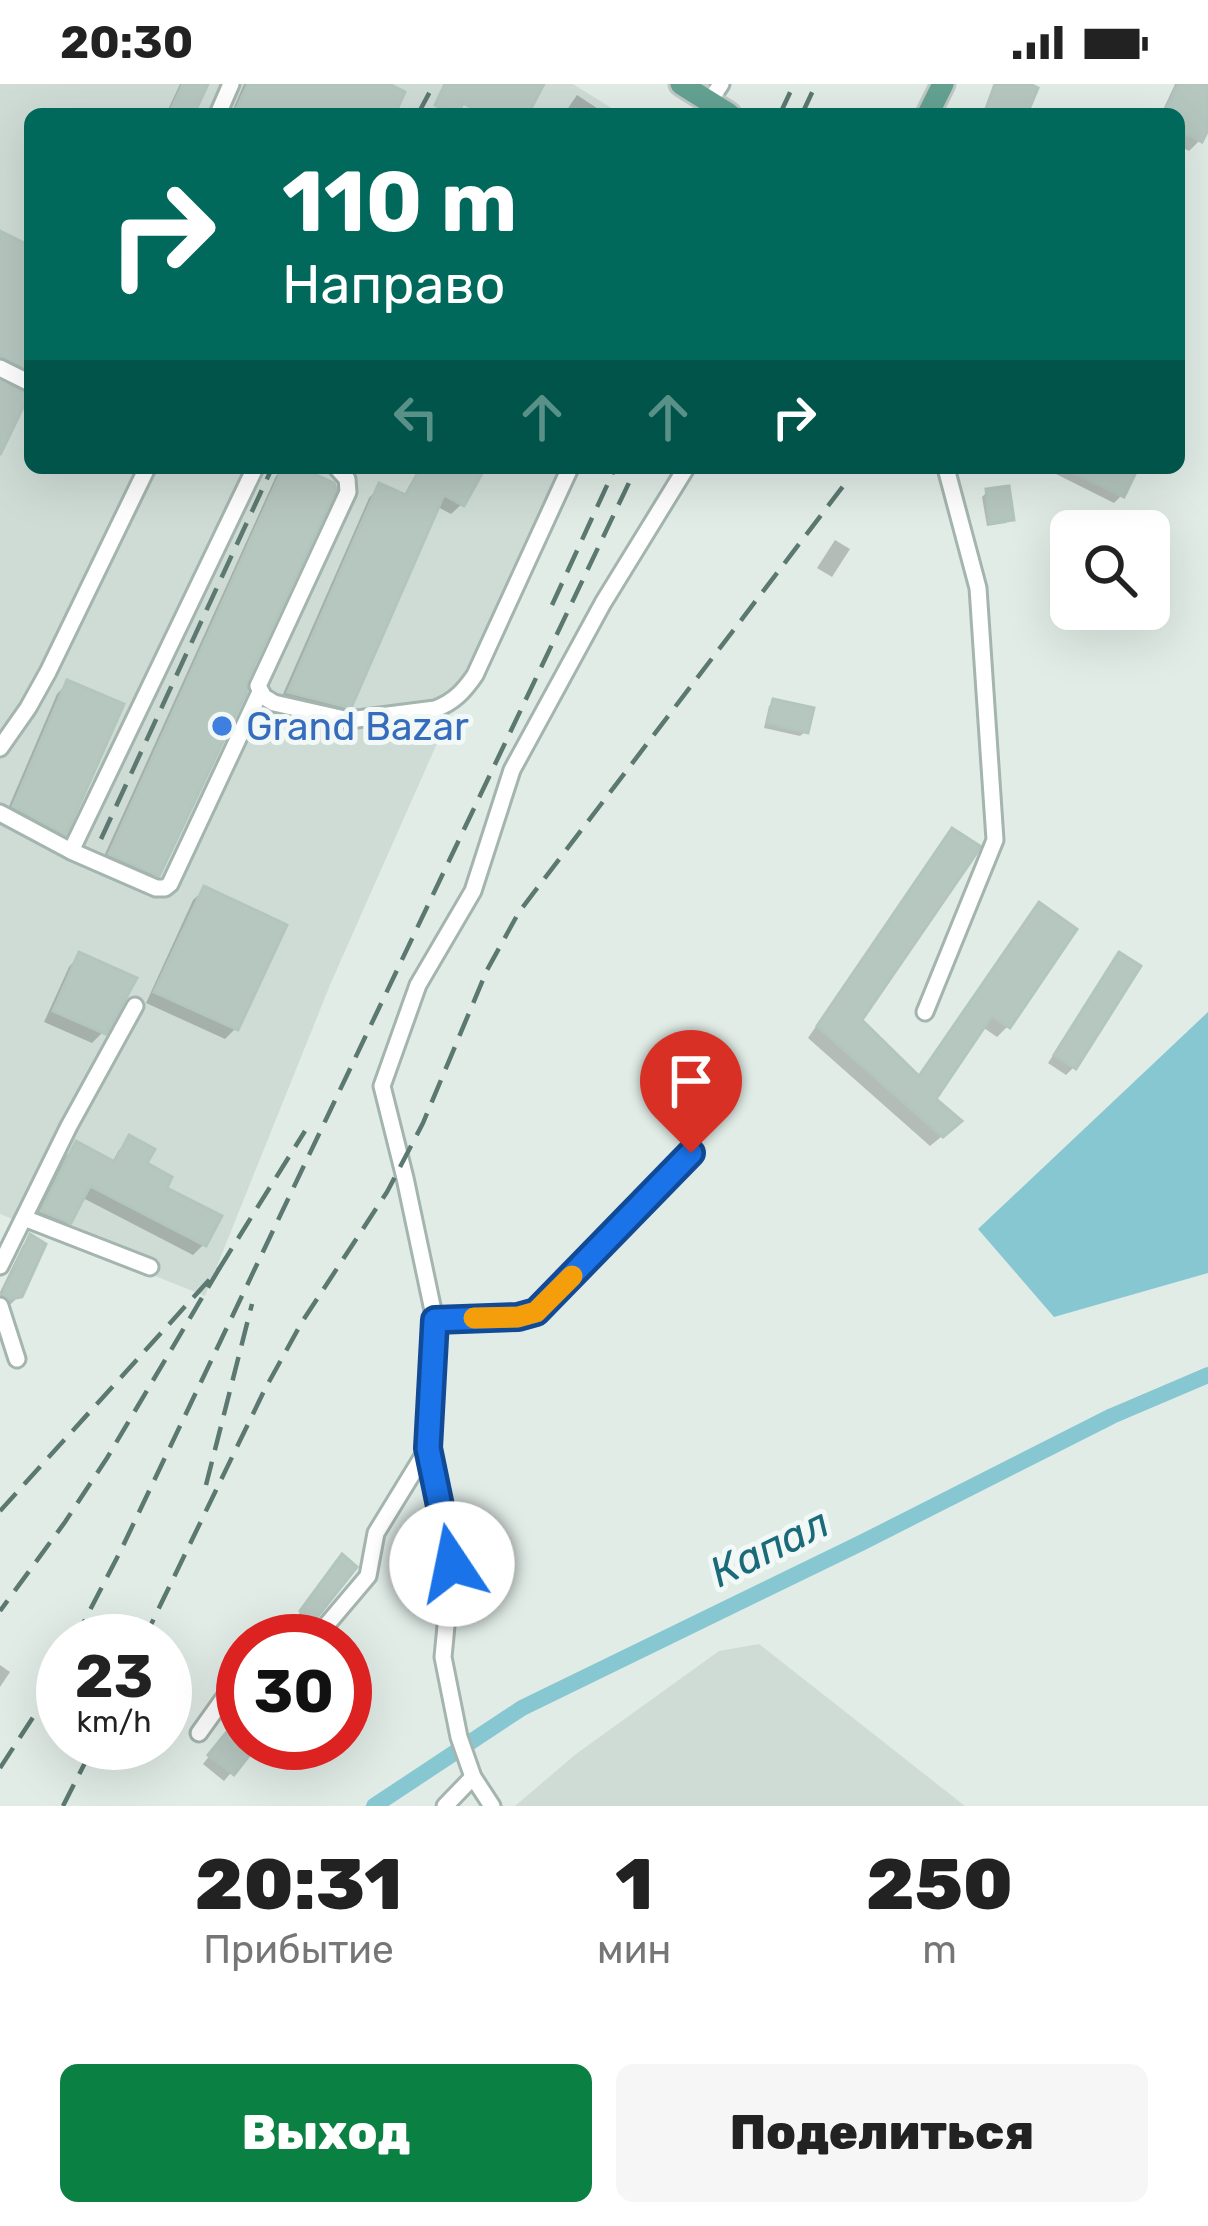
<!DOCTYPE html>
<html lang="ru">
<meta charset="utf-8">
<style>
body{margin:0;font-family:Rubik,sans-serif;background:#f6f6f6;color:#222;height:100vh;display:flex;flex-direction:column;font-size:45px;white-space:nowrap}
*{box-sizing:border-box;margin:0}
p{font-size:39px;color:#767676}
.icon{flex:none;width:66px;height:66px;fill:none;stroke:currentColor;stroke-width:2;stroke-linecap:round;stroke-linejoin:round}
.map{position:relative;height:1722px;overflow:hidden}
.sheet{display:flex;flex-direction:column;background:#fff;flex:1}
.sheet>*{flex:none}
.guide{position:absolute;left:24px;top:24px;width:1161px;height:366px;border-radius:18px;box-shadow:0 12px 48px #0002;background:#00695c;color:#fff;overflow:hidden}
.fabs{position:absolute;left:1050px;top:426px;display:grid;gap:24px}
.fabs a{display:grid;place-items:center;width:120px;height:120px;border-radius:18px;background:#fff;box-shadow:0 12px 48px #0002;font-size:60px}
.speed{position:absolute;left:36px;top:1530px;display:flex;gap:24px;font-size:60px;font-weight:700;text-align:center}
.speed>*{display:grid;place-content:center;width:156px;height:156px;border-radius:50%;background:#fff;box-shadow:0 12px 48px #0002;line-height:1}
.speed small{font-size:30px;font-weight:400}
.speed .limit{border:18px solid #d22;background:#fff;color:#111}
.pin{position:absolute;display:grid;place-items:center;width:102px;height:102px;color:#fff;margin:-123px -51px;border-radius:50% 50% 50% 0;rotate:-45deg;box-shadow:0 0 12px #0007}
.pin .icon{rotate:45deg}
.me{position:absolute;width:132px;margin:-66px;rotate:349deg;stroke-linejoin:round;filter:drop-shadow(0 0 9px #0008)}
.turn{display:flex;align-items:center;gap:42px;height:252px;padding:0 60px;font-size:54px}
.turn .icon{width:156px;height:156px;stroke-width:2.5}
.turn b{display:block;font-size:84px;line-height:102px}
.lanes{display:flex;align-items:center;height:114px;padding:0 60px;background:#0003;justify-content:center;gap:60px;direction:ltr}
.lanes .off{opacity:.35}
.eta{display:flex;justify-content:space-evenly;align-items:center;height:204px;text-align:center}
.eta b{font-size:72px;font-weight:800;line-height:84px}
.cta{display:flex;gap:24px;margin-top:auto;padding:24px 60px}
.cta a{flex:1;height:138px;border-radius:18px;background:#0b8043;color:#fff;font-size:48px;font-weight:800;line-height:138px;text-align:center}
.cta a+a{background:#f6f6f6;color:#222}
.status{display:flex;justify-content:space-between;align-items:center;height:84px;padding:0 60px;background:#fff;direction:ltr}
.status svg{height:33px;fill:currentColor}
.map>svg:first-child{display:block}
</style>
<div class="status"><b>20:30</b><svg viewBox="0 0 49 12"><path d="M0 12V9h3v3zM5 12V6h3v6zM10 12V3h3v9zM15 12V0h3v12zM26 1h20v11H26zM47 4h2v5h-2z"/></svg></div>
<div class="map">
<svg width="1208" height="1722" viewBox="0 0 1208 1722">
<rect width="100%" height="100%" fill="#e1ece7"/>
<g fill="#cfdcd6">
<path d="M0,0H573L621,30H30V384H559L330,901L205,1212L0,1130Z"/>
<path d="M759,1560L965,1722H515L576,1670L719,1567Z"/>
</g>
<path fill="#87c7d2" d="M1208,928V1189L1054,1233L978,1145Z"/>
<g fill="#0003">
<path d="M180,0H204L191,30H166Z"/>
<path d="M244,0H381L392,30H231Z"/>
<path d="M1175,0H1208V39L1200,56L1189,67L1179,62V30H1161Z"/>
<path d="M577,11L606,30H564Z"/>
<path d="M0,151L30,165V304L0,285Z"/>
<path d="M284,384H294L156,790L145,801L100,781L276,392Z"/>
<path d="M419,384H481L462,420L451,430L436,422L349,622L338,633L279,619L369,414L379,403L403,413Z"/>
<path d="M1044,384H1125L1122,411L1114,419Z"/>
<path d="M987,408L1011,435L1006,439L987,442L982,413Z"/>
<path d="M835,456L850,465L832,493L817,484Z"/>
<path d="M68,599L63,749L52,759L4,734L57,610Z"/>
<path d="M774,618L805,648L800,652L764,644L769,622Z"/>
<path d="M942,759L858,936L917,995L1029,833L1039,822L1008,942L997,953L981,942L932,1016L947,1048L930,1062L808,954Z"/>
<path d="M204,806L236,944L225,955L146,919L193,816Z"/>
<path d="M79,872L103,948L92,959L44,938L69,883Z"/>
<path d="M1119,872L1074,983L1066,991L1048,979L1112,880Z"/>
<path d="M130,1055L143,1081L204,1160L193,1171L81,1113L69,1138L58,1149L32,1138L66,1072L76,1061L112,1079L119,1066Z"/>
<path d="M31,1154L19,1212L11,1220L1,1221L0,1208L23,1161Z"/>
<path d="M335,1482L353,1484L304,1543L294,1536Z"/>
<path d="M0,1581L10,1588L0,1603Z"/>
<path d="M243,1630V1659H256L224,1697L203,1680Z"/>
</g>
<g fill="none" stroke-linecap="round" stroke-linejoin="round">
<path stroke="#87c7d2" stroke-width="16" d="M374,1722L522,1624L861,1459L1112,1332L1208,1291"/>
</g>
<g fill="#b6c7c0" stroke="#b3c6be" stroke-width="3">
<path d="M183,0H208L194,30H169Z"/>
<path d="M248,0H389L405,8L395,30H234Z"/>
<path d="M445,0H544L528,30H484L463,19L458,30H454L435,21Z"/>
<path d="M995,0H1030L1038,4L1027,30H984Z"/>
<path d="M1179,0H1208V46L1202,58L1179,46V30H1164Z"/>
<path d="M0,147L30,162V286L0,272Z"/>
<path d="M0,297L29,311L0,371Z"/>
<path d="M283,384H301L334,399L336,406L247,597V607L159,792L109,770Z"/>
<path d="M421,384H485L464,422L444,411L351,624L288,608L379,399L406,411Z"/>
<path d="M1063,384H1138L1124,413Z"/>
<path d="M1009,402L1014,436L990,439L986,405Z"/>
<path d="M67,596L124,620L66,751L13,722Z"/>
<path d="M773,615L814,624L808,649L767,639Z"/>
<path d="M952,744L980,762L976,770L862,936L919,992L1039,818L1077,845L1010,944L992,932L936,1015L962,1037L943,1053L817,942Z"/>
<path d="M204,802L287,841L238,946L154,908Z"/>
<path d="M79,868L137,894L106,950L53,927Z"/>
<path d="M1119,868L1141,882L1076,985L1054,971Z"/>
<path d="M129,1051L155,1065L147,1079L172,1093L167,1104L222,1132L206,1162L90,1102L71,1139L41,1127L76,1057L115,1078Z"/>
<path d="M30,1150L46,1160L22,1213L10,1215L3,1210Z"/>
<path d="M342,1470L357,1483L314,1537L300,1527Z"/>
<path d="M243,1628V1659H259L234,1691L208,1671Z"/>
</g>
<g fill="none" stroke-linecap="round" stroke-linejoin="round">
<g stroke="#a4b4ae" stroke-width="21">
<g id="minor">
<path d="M218,30L231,0"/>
<path d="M708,30L710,17L721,0"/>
<path d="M0,284L30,299"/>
<path d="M337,384L347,395L348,408L258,602L264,613L274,619L349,636L435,625C454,618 464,607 475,591L570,384"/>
<path d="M0,664L28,624L48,588L147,384"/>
<path d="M0,729L71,767L156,804H165L170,800L260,608"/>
<path d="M71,767L255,384"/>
<path d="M925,928L995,756L978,504L946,384"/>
<path d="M24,1134L150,1183"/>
<path d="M0,1182L69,1042L135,922"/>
<path d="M0,1222L17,1275"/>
<path d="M435,1236L518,1233L536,1228L691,1069"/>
<path d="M313,1557L368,1492L376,1449L428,1364"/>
<path d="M199,1649L234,1600L243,1595"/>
<path d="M445,1722L473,1693"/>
<path d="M492,1722L473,1693L459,1653L443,1573L452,1480L428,1364L435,1236L405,1094L382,1002L418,901L473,807L512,686L603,519L686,384"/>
</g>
</g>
<g stroke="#c1c9c6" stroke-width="27">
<g id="major">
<path d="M681,0L729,30"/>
<path d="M928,30L943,0"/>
</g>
</g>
<use href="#minor" stroke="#fff" stroke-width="15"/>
<use href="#major" stroke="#64a292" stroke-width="21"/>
<g stroke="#5b7871" stroke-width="4.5" stroke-dasharray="24 12" stroke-linecap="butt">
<path d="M418,30L434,0"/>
<path d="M780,30L794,0"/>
<path d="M802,30L816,0"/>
<path d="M552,521L615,384"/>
<path d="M101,755L272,384"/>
<path d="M219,1185L305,1047"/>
<path d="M206,1401L252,1220"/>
<path d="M0,1427L219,1185L107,1374L65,1438L0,1527"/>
<path d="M74,1557L121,1466L636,384"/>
<path d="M143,1557L265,1305L302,1238L387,1108L423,1039L487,886L519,828L844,401"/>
<path d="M0,1684L43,1618L63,1579"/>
<path d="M63,1722L95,1659"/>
</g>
</g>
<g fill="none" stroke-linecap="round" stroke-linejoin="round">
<g stroke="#114b97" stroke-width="30">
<path id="route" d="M452,1480L428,1364L435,1236L518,1233L536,1228L691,1069"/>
</g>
<use href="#route" stroke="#1a73e8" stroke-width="21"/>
<path stroke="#f59e0b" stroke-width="21" d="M474,1234L518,1233L536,1228L572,1192"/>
</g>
<circle fill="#3f7fe0" stroke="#f1f8f5" stroke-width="4.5" cx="222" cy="642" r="12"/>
<g text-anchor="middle" stroke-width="10" stroke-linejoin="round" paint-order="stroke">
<g font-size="39" fill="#366cbe" stroke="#f1f8f5" text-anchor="start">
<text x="246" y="656">Grand Bazar</text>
</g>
<g font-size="42" font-style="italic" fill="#1a6a7a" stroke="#f1f8f5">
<text transform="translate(769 1463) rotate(-26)" y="15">Капал</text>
</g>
</g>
</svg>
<div class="fabs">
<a><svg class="icon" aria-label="search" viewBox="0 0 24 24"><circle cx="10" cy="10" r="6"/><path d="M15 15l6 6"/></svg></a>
</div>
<div class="speed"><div>23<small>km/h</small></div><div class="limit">30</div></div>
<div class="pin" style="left:691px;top:1069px;background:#d93025"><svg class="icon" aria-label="arrive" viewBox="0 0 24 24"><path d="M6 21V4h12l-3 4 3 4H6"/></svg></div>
<svg class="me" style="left:452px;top:1480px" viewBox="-20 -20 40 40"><circle r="19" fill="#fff"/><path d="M0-13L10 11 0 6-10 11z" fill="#1a73e8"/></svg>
<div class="guide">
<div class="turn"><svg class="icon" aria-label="right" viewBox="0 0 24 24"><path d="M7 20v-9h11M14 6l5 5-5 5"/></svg><div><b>110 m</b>Направо</div></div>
<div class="lanes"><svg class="icon off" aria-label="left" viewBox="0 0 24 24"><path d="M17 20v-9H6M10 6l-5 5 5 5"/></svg><svg class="icon off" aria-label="ahead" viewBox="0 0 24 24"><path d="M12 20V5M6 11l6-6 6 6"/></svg><svg class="icon off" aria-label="ahead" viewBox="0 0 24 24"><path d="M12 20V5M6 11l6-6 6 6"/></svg><svg class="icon" aria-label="right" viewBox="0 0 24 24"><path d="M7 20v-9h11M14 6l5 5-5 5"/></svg></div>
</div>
</div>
<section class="sheet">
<div class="eta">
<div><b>20:31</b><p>Прибытие</p></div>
<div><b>1</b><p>мин</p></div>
<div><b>250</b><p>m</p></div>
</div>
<div class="cta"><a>Выход</a><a>Поделиться</a></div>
</section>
